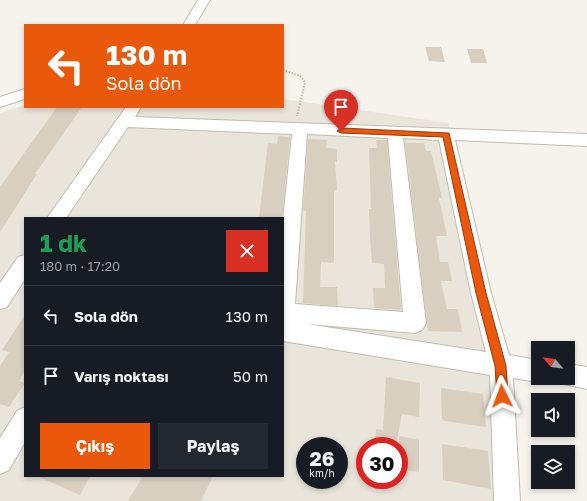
<!DOCTYPE html>
<html lang="tr">
<meta charset="utf-8">
<style>
body{margin:0;font-family:"Golos Text",sans-serif;background:#242831;color:#f1f3f6;height:100vh;display:flex;flex-direction:column;font-size:15px;white-space:nowrap}
*{box-sizing:border-box;margin:0}
p{font-size:13px;color:#9ea1a6}
.icon{flex:none;width:22px;height:22px;fill:none;stroke:currentColor;stroke-width:2;stroke-linecap:round;stroke-linejoin:round}
.map{position:relative;flex:1;overflow:hidden}
.sheet{position:absolute;left:24px;top:217px;width:260px;height:260px;display:flex;flex-direction:column;background:#171b24;border-radius:0px;box-shadow:0 2px 6px #0003}
.sheet>*{flex:none}
.hud{position:absolute;left:24px;top:24px;width:260px;height:84px;border-radius:0px;box-shadow:0 2px 6px #0003;background:#ea580c;color:#fff;overflow:hidden}
.needle{width:26px;rotate:298deg}
.controls{position:absolute;left:531px;top:341px;display:grid;gap:8px}
.controls a{display:grid;place-items:center;width:44px;height:44px;border-radius:0px;background:#171b24;box-shadow:0 2px 6px #0003;font-size:20px}
.speed{position:absolute;left:296px;top:437px;display:flex;gap:8px;font-size:20px;font-weight:700;text-align:center}
.speed>*{display:grid;place-content:center;width:52px;height:52px;border-radius:50%;background:#171b24;box-shadow:0 2px 6px #0003;line-height:1}
.speed small{font-size:10px;font-weight:400}
.speed .limit{border:6px solid #d22;background:#fff;color:#111}
.pin{position:absolute;display:grid;place-items:center;width:34px;height:34px;color:#fff;margin:-41px -17px;border-radius:50% 50% 50% 0;rotate:-45deg;box-shadow:0 0 4px #0007}
.pin .icon{rotate:45deg}
.me{position:absolute;width:44px;margin:-22px;rotate:357deg;stroke-linejoin:round;filter:drop-shadow(0 0 3px #0008)}
.turn{display:flex;align-items:center;gap:14px;height:84px;padding:0 16px;font-size:18px}
.turn .icon{width:52px;height:52px;stroke-width:2.5}
.turn b{display:block;font-size:28px;line-height:34px}
.round{display:grid;place-items:center;flex:none;width:42px;height:42px;border-radius:0px;background:#242831}
.overview{display:flex;align-items:center;justify-content:space-between;height:68px;padding:0 16px}
h1{font-size:24px;font-weight:700;line-height:30px;color:#1e9e55}
.action{display:flex;gap:8px;margin-top:auto;padding:8px 16px}
.action a{flex:1;height:46px;border-radius:0px;background:#ea580c;color:#fff;font-size:16px;font-weight:700;line-height:46px;text-align:center}
.action a+a{background:#242831;color:#f1f3f6}
ul{padding:0;list-style:none}
li{display:flex;align-items:center;gap:12px;height:60px;padding:0 16px;border-top:1px solid #363941}
li div{flex:1}
li b{display:block;font-size:15px}
li em{font-style:normal}
.map>svg:first-child{display:block}
</style>
<div class="map">
<svg width="587" height="501" viewBox="0 0 587 501">
<rect width="100%" height="100%" fill="#f6f3ec"/>
<path fill="#eae5da" fill-rule="evenodd" d="M283,99L449,123L501,365L502,501H0V113L25,105V107H283ZM25,218H283V476H25ZM305,446H339V480H305ZM365,446H399V480H365Z"/>
<g fill="#d8cfc1">
<path d="M425,47H441L445,62L429,61Z"/>
<path d="M467,49H483L487,63H471Z"/>
<path d="M57,107H82L35,174H37L0,232V187Z"/>
<path d="M278,136L290,137L282,218H259L268,143L277,144Z"/>
<path d="M308,139L327,140L326,148L337,149V162L335,161L337,190H334V263L321,262L320,287H337L338,306L303,303L306,211L303,210Z"/>
<path d="M376,140H387L401,310L374,308L373,288H385L384,264L372,263L370,238L369,209H371L369,148H377Z"/>
<path d="M405,143H424L426,151H431L442,198H439L447,236H436L440,262H448L452,281H441L447,309H458L462,332L428,331Z"/>
<path d="M25,315V370L19,381L25,383L9,407L0,404V366L9,352L2,350Z"/>
<path d="M386,377L420,383L419,417L402,414L396,446H375L376,429L383,430Z"/>
<path d="M441,388L483,394L486,427L444,421L442,418Z"/>
<path d="M399,436L419,440V472L399,469Z"/>
<path d="M442,444L488,451L491,489L443,480Z"/>
<path d="M37,476H90L80,495Z"/>
<path d="M143,476H213L201,501H128Z"/>
</g>
<g fill="none" stroke-linecap="round" stroke-linejoin="round">
<g stroke="#c2bbae" stroke-width="2">
<g id="minor">
<path d="M198,0H210L195,25H183Z"/>
<path d="M25,89V99L0,107V97Z"/>
<path d="M126,107H141L135,117L587,134V146L455,140L491,293L509,355L538,360V378H546L538,382L513,378L520,501H494L490,375L283,341V220L292,134L128,127L66,218H47ZM307,134L388,138L403,312L295,304ZM403,138L439,140L471,293L486,352L307,324L415,333L422,330L426,323Z"/>
<path d="M25,255V279L7,307L0,309V283L18,257Z"/>
<path d="M568,364L587,367V389L560,383L558,378H568Z"/>
<path d="M25,407V442L9,470L0,474V438L17,411Z"/>
</g>
</g>
<path stroke="#c4b79f" stroke-width="2" stroke-dasharray="1.5 1.5" stroke-linecap="butt" d="M283,70L300,76L305,82L297,116"/>
<use href="#minor" fill="#fff" fill-rule="evenodd"/>
</g>
<path fill="#ea580c" stroke="#983908" d="M341,128L449,133L486,293L506,366L508,396L506,400L502,402L498,400L497,396L495,366L476,293L443,137L341,133L337,131Z"/>
</svg>
<div class="controls">
<a><svg class="needle" viewBox="-14 -14 28 28"><path d="M0-13l5 13h-10z" fill="#e53935"/><path d="M0 13l5-13h-10z" fill="#9ea1a6"/></svg></a>
<a><svg class="icon" aria-label="sound" viewBox="0 0 24 24"><path d="M4 9h4l5-4v14l-5-4H4zM17 9q2 3 0 6"/></svg></a>
<a><svg class="icon" aria-label="layers" viewBox="0 0 24 24"><path d="M12 4l9 5-9 5-9-5zM3 14l9 5 9-5"/></svg></a>
</div>
<div class="speed"><div>26<small>km/h</small></div><div class="limit">30</div></div>
<div class="pin" style="left:341px;top:131px;background:#d93025"><svg class="icon" aria-label="arrive" viewBox="0 0 24 24"><path d="M6 21V4h12l-3 4 3 4H6"/></svg></div>
<svg class="me" style="left:502px;top:396px" viewBox="-20 -20 40 40"><path d="M0-17L14 15 0 8-14 15z" fill="#ea580c" stroke="#fff" stroke-width="4"/></svg>
<div class="hud">
<div class="turn"><svg class="icon" aria-label="left" viewBox="0 0 24 24"><path d="M17 20v-9H6M10 6l-5 5 5 5"/></svg><div><b>130 m</b>Sola dön</div></div>
</div>
<section class="sheet">
<div class="overview"><div><h1>1 dk</h1><p>180 m · 17:20</p></div><a class="round" style="background:#d93025;color:#fff"><svg class="icon" aria-label="close" viewBox="0 0 24 24"><path d="M6 6l12 12M18 6L6 18"/></svg></a></div>
<ul>
<li><svg class="icon" aria-label="left" viewBox="0 0 24 24"><path d="M17 20v-9H6M10 6l-5 5 5 5"/></svg><div><b>Sola dön</b></div><em>130 m</em></li>
<li><svg class="icon" aria-label="arrive" viewBox="0 0 24 24"><path d="M6 21V4h12l-3 4 3 4H6"/></svg><div><b>Varış noktası</b></div><em>50 m</em></li>
</ul>
<div class="action"><a>Çıkış</a><a>Paylaş</a></div>
</section>
</div>
